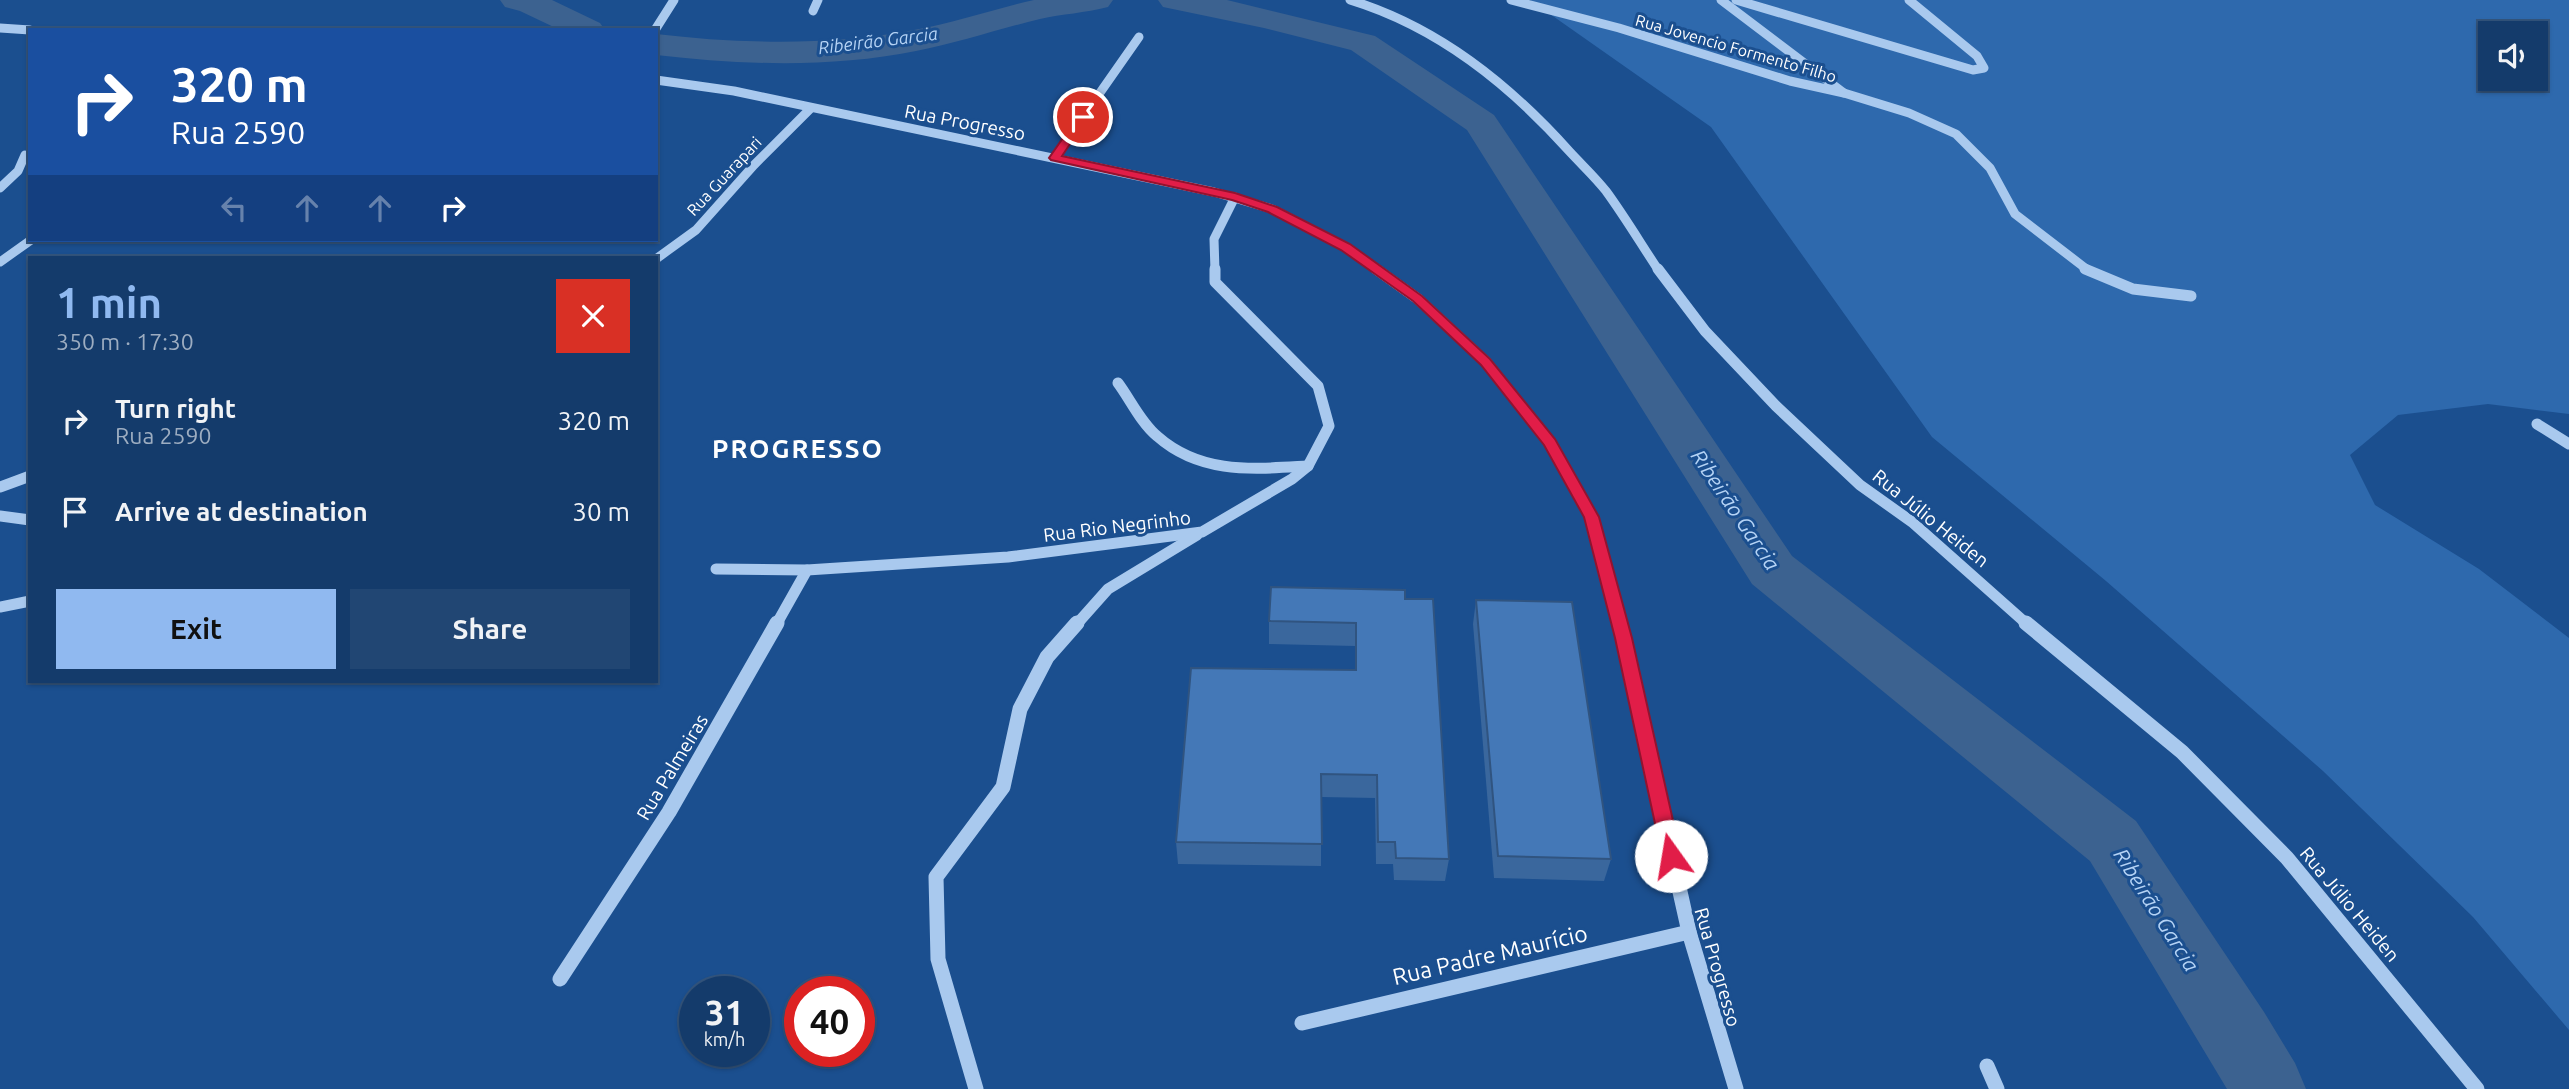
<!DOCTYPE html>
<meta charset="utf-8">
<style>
body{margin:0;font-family:Ubuntu,sans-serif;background:#214673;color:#f1f3f6;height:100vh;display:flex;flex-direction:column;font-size:26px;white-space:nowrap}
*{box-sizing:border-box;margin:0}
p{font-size:23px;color:#9dadc1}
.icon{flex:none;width:38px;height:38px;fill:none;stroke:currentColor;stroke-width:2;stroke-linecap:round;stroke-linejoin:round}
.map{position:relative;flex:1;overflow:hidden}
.panel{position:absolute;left:28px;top:256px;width:630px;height:427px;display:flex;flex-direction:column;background:#143b6b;border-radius:0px;box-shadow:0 2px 5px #0004,0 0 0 2px #33557e}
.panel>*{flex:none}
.guide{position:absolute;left:28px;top:28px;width:630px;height:214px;border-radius:0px;box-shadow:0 2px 5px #0004,0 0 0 2px #33557e;background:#1a4fa0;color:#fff;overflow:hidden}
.buttons{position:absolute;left:2478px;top:21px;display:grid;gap:14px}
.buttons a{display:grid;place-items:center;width:70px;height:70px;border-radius:0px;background:#143b6b;box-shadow:0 2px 5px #0004,0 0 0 2px #33557e;font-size:35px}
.speed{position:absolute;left:679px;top:976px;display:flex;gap:14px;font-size:35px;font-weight:700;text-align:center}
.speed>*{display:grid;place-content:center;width:91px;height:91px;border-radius:50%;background:#143b6b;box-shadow:0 2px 5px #0004,0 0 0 2px #33557e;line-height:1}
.speed small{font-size:18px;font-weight:400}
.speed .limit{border:10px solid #d22;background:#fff;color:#111}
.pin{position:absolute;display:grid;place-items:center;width:60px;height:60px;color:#fff;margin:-30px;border:4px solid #fff;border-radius:50%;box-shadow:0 2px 7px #0007}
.me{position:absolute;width:77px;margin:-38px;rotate:347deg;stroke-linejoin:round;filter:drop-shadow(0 0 5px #0008)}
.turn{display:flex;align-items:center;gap:24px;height:147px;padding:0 28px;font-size:32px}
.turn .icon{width:91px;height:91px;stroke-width:2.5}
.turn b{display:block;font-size:49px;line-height:60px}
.lanes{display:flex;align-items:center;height:66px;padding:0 28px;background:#0003;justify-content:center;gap:35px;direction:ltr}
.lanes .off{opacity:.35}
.round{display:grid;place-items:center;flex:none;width:74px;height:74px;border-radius:0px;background:#214673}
.headline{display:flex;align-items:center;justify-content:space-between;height:119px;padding:0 28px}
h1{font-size:42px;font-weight:700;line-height:52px;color:#90b9f0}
.primary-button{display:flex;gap:14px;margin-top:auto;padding:14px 28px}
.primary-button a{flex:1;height:80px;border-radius:0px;background:#90b9f0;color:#111;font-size:28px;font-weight:700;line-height:80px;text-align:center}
.primary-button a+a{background:#214673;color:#f1f3f6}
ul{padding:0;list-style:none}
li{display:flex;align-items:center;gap:21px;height:91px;padding:0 28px}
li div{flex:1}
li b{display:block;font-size:26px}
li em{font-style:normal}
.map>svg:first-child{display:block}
</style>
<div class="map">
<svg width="2569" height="1089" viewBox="0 0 2569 1089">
<rect width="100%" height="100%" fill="#1b4f8f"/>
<path fill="#2e69ad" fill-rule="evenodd" d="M1530,0H2569V414L2488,404L2398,415L2350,455L2375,505L2479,569L2569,638V1030L2473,917L2323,771L2106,581L1932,437L1711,127ZM2490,33H2536V79H2490Z"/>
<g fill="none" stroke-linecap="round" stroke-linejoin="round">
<g fill="#3c6290" fill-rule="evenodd">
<path d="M500,0H552L600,23L605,30H560L520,11L505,7Z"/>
<path d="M1034,0H1113L1108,7C1085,13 1062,14 1040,19C998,29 958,43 916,51C832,68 741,65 656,55V34C741,44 830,46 914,30C955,23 994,9 1034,0Z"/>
<path d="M1158,0H1227L1375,36L1494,115L1792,556L2136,821L2264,1012L2295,1063L2306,1089H2227L2090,861L1752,584L1467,130L1351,50L1264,28L1163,7Z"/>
</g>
<g stroke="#a9c9ee" stroke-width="9">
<path d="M1350,0C1438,27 1509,84 1570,152C1582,165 1595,177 1606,191C1625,217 1641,244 1659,271"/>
<path d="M1511,0L1619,28L1790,81L1844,93L1721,0"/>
<path d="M1736,0L1973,70L1984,68L1977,56L1909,0"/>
<path d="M813,11L818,0"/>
<path d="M0,28L30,30"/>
<path d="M655,30L674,0"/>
<path d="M656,80L734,91L1214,192L1272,209L1346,247L1379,271"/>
<path d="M1844,93L1909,113L1956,134L1990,168L2015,214L2089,271"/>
<path d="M1055,157L1139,37"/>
<path d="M0,188L18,171L25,155"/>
<path d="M656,259L696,230L754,165L811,108"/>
<path d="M0,262L31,240"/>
<path d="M1215,271L1214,239L1235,197"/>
</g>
<g stroke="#a9c9ee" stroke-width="11">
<path d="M1376,269L1418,299L1486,362L1550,443L1592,517L1621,625"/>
<path d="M1658,269L1705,331L1776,406L1860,485L1912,522L2028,625"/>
<path d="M2085,269L2133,289L2191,296"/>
<path d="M1118,383C1130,399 1141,423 1157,436C1201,475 1254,469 1308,466"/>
<path d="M2537,424L2569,444"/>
<path d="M0,487L30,476"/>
<path d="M0,516L30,520"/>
<path d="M716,569L807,570L1008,557L1202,532L1292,479L1308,466L1329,426L1318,386L1215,282V269"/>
<path d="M0,607L30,601"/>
<path d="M776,625L807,570"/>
<path d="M1076,625L1108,589L1197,535"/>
</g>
<g stroke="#a9c9ee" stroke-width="15">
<path d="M1620,623L1689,932L1736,1089"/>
<path d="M2026,623L2182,752L2287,858L2477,1089"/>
<path d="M560,979L669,812L777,623"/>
<path d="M1302,1023L1689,932"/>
<path d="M1987,1066L1997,1089"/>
<path d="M976,1089L938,959L936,877L1003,787L1020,709L1047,657L1077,623"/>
</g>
</g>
<g fill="#3a679d">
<path d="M1405,599L1449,859L1445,881L1394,880L1393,864H1376L1375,798L1321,797V866L1178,864L1176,842L1355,670V646L1269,644V621Z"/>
<path d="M1476,600L1611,859L1604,881L1494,878L1473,624Z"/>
</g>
<g fill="#4478b7" stroke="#305480" stroke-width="2">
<path d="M1271,587L1405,590V599H1433L1449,859L1396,858L1395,842H1378L1377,775L1321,774L1322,844L1176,842L1191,668L1356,670V623L1269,621Z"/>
<path d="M1476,600L1572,602L1611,859L1498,856Z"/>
</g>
<path fill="#e11d48" stroke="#92132f" stroke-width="2" d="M1079,115L1088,117L1062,156L1235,193L1277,207L1350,244L1422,296L1490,359L1555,439L1599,517L1632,638L1681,856L1678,862L1671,864L1665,862L1662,856L1615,638L1584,517L1544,445L1481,365L1413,301L1341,250L1268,212L1232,200L1051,160L1049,158Z"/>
<g text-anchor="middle" stroke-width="6" stroke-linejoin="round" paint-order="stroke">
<g font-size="16" fill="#fff" stroke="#1b4f8f">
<text transform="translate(1736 48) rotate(16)" y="6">Rua Jovencio Formento Filho</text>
<text transform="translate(724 176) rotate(-47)" y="6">Rua Guarapari</text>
</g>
<g font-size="18" font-style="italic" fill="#b5d3f5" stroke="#1b4f8f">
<text transform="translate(878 41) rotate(-7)" y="6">Ribeirão Garcia</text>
</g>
<g font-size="19" fill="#fff" stroke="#1b4f8f">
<text transform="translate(965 122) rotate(11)" y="7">Rua Progresso</text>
<text transform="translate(1931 518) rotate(39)" y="7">Rua Júlio Heiden</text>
<text transform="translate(1117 526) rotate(-7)" y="7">Rua Rio Negrinho</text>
<text transform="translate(672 767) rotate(-59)" y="7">Rua Palmeiras</text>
<text transform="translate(2350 904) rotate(50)" y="7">Rua Júlio Heiden</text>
<text transform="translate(1718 967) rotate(74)" y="7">Rua Progresso</text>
</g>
<g font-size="21" font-style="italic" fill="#b5d3f5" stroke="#1b4f8f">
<text transform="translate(1735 510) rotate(56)" y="7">Ribeirão Garcia</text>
<text transform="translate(2156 910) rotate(58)" y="7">Ribeirão Garcia</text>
</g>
<g font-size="23" fill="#fff" stroke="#1b4f8f">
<text transform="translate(1490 955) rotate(-13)" y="8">Rua Padre Maurício</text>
</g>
<g font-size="26" font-weight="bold" letter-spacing="2" fill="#fff" stroke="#1b4f8f">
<text x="798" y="458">PROGRESSO</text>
</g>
</g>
</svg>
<div class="buttons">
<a><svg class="icon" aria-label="sound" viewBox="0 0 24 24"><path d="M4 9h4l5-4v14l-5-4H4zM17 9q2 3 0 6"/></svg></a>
</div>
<div class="speed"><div>31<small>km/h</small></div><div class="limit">40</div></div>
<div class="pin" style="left:1083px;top:117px;background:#d93025"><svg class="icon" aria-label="arrive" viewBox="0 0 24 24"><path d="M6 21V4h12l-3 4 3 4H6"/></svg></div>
<svg class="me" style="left:1671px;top:856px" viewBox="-20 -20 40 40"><circle r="19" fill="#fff"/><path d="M0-13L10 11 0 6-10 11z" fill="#e11d48"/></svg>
<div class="guide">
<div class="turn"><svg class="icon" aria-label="right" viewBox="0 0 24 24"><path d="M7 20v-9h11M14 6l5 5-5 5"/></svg><div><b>320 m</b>Rua 2590</div></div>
<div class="lanes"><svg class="icon off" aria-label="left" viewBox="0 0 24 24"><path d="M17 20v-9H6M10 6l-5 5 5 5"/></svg><svg class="icon off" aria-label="ahead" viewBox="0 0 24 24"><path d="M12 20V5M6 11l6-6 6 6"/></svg><svg class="icon off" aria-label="ahead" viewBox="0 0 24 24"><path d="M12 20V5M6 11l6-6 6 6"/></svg><svg class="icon" aria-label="right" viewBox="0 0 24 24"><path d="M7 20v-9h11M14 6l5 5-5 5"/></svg></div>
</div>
<section class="panel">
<div class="headline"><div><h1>1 min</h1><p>350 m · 17:30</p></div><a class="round" style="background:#d93025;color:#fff"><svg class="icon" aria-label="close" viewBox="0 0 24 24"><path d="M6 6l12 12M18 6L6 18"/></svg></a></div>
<ul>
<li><svg class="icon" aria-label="right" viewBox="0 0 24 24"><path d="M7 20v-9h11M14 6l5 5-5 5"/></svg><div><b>Turn right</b><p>Rua 2590</p></div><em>320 m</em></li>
<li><svg class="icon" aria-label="arrive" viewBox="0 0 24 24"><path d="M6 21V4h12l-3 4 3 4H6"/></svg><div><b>Arrive at destination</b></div><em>30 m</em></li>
</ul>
<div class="primary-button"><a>Exit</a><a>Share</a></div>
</section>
</div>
